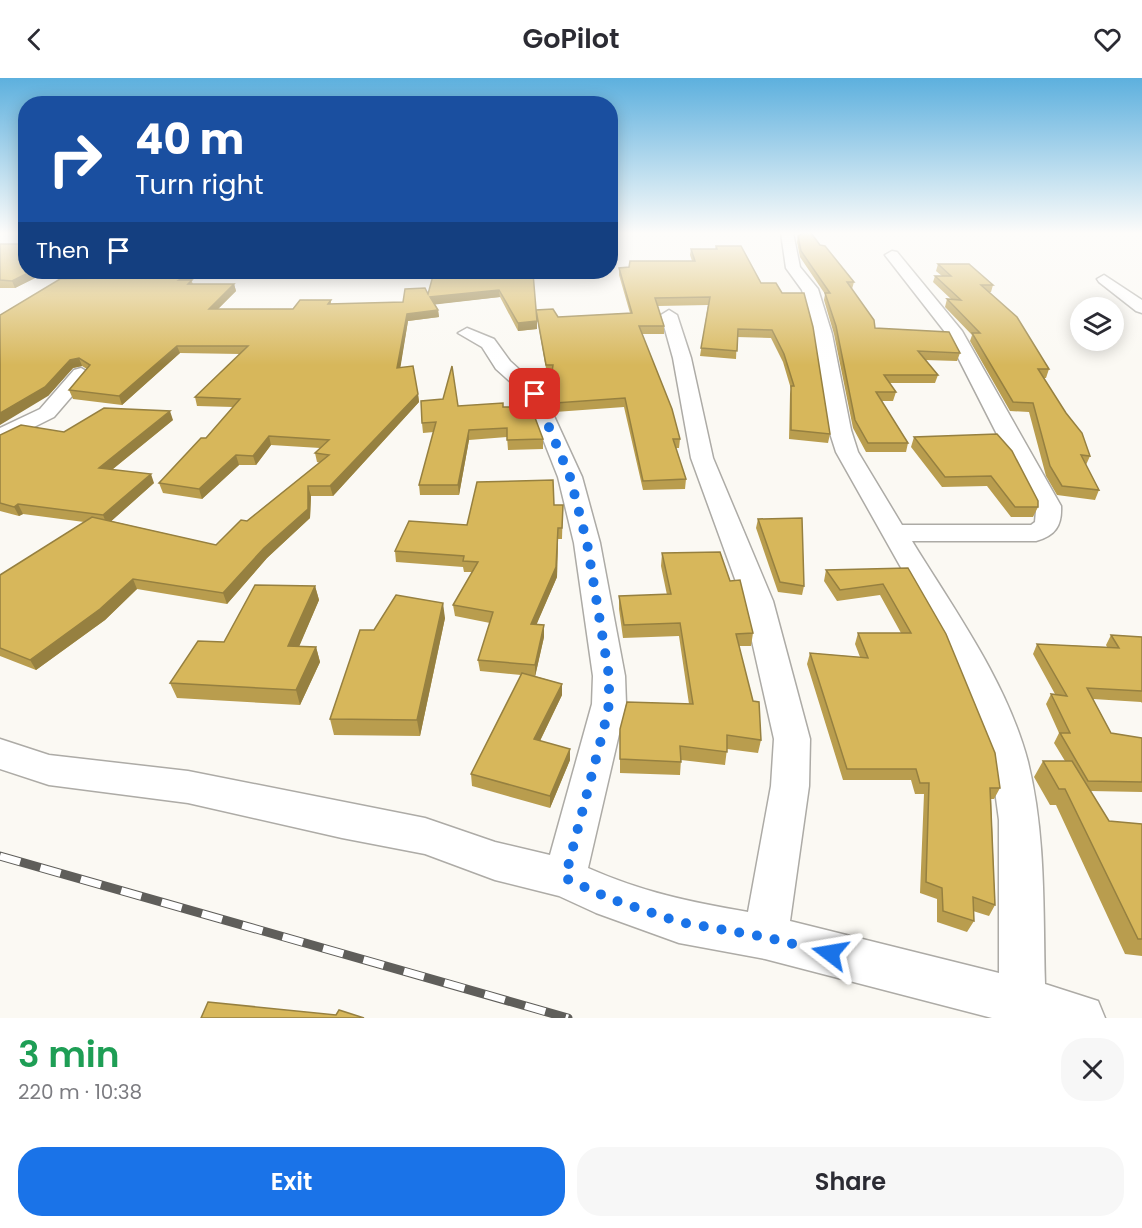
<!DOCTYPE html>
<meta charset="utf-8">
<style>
body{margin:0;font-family:Poppins,sans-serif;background:#f7f7f7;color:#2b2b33;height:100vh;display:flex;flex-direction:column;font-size:22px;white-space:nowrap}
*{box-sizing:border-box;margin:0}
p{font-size:20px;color:#7c7c81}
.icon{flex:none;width:33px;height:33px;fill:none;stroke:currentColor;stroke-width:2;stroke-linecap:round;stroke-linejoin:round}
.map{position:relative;height:940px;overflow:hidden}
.details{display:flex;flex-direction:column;background:#fff;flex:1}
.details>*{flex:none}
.banner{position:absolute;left:18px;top:18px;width:600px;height:183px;border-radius:24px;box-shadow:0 3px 15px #0003;background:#1a4fa0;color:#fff;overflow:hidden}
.tools{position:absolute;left:1070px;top:219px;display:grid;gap:12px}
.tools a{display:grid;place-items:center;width:54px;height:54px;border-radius:50%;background:#fff;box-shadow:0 3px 15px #0003;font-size:30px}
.pin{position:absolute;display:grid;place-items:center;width:51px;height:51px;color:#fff;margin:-26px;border-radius:12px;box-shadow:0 3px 9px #0006}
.me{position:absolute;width:66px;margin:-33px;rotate:284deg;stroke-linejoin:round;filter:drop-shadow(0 0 4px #0008)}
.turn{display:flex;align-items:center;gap:21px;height:126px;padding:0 18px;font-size:27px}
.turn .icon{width:78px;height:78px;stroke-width:2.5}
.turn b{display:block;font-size:42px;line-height:51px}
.then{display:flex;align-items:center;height:57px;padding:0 18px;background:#0003;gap:12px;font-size:22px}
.round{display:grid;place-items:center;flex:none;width:63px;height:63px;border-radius:24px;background:#f7f7f7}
.headline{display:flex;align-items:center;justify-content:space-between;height:102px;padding:0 18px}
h1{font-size:36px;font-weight:600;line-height:45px;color:#1e9e55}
.cta{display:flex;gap:12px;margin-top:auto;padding:12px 18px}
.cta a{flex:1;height:69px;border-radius:24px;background:#1a73e8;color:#fff;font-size:24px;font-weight:600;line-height:69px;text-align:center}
.cta a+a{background:#f7f7f7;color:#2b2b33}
header{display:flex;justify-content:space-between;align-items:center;height:78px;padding:0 18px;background:#fff;font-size:27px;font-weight:600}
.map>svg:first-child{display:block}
</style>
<header><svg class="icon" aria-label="back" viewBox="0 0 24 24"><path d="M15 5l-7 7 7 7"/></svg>GoPilot<svg class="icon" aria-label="heart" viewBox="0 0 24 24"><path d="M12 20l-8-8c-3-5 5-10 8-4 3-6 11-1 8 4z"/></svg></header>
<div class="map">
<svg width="1142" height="940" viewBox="0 0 1142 940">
<rect width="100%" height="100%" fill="#fbf9f3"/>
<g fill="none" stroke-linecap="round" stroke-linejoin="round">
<g stroke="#adaba6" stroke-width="3">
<g id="street">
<path d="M781,155H793L800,189L818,211L832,256L851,352L858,374L902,447H1031L1035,444L1036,433L945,254L885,177L892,173L897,174L962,253L1061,428C1062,448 1055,458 1036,463H912C955,533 1007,604 1028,684C1046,757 1043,832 1045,906L1098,923L1105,940H992L765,881L679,865L596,835L559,818L495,802L425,776L342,760L188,725L49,707L0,691V661L49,677L188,693L425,740L495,764L550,777L592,626L593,598L574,465L558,399L526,318L496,291L482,269L458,255L467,250L494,261L510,283L542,312L582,399L600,465L625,598L626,626L588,790C642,814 690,824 748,834L771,708L774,661L743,523L691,380L673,280L661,237L669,232L677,237L691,280L713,380L773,523L810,661L809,708L790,843L999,895V742L991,683L983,655L944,566L836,374L829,352L814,256L802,212L786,190Z"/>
<path d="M1104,197L1142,222V235L1136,233L1099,204L1097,201Z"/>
<path d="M81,290L91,296L54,339L0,366V350L40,331L74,292Z"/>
</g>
</g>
<use href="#street" fill="#fff" fill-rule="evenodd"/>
<g stroke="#5f5e5a" stroke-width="9">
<path id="rail" d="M0,778L568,940"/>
</g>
<use href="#rail" stroke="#fff" stroke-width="7" stroke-dasharray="21" stroke-linecap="butt"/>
</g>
<g fill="#b99d4e">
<path d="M798,158L820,167L854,204L852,211L875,250L960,275L957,283L925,282L938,297L935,305H889L896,314L893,323H881L908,365L906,374H866L853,350L834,256L824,222L825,216L800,179L797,164Z"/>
<path d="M0,166L26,194H47L15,210H0Z"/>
<path d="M716,168H741L830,356L828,365L789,361L790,316L791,311L783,284L771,260L737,259L736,281L700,278L708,227L658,228L664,248V256H642L680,361L679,370H676L686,401L685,411L643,412L624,329L555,334L549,323V314L552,296H547L537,240L536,232L558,239L630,235L619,197V190L692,183L690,177L691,171H715Z"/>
<path d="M938,186L993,207L991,214H989L1049,291L1046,300H1044L1090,378L1086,387L1099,412L1095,422L1057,417L1046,398L1029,334L1010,333L970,263L972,257L945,229L947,221H951L933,204L935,198H942L936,193Z"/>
<path d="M526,194L537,251L518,253L500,219L435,226L438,232L439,239L408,243L400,289L418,316L419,324L333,418H311L310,440L267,480L227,526L137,511L105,542L36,592L0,578V497L84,444L23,436L19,438L0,433V357L64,354L173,342L113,391L154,405L111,443L216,467L320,385L317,384L315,375L320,370L271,367L256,387H239L202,421L163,415L159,405L206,360L233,329L197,328L195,319L240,276L180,275L122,327L73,321L69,312L87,291L82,288L73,290L48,318L60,201L191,202L193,206H234L236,213L218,231H293L331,222V226L403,224L428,216Z"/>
<path d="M458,328L503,329L543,361V371L508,372L507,359L469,362L459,417H420L419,407L434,354L423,355L422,345Z"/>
<path d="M914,359L1012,373L1038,429L1033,439H1011L987,408L942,409L911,369Z"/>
<path d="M554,427H563L562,461H558L557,499L536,547L544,559L535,598L562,606V617L540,663L570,671V682L550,730L472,708L471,696L521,597L480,593L478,582L490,545L455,538L453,527L472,494H464L463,489L396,484L395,473L467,447Z"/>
<path d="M758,441L804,508L802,517L778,514L756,450Z"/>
<path d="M662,475L730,503L753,555L751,568H739L761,662L758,675L727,671L725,687L681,682L680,697L620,695V651L689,626L679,558L623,560L619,531V518L667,517L661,488Z"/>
<path d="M908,490L1000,710L994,721H991L995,827L989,838L973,833L974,843L967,854L937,844V821L920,815L924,716H915L911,702H843L807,586L810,575L860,579L855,566L858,555H901L880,517L837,523L824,503L826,492Z"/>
<path d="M315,508L319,522L299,568L316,569L320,584L300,627L177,620L170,605L224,564Z"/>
<path d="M445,540L420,658L334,657L330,641L374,552Z"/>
<path d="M1111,557L1142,559V625L1141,624L1093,621L1111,655L1142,660V714L1090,713L1109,743L1142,746V878L1125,876L1056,727H1050L1034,699L1043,683H1065L1054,665L1059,655L1046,626L1051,616H1055L1033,576L1037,566L1107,569L1106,567Z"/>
</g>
<g fill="#968040">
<path d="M30,194H47L15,210L12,203Z"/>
<path d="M192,194H204L181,209L179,202Z"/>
<path d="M234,206L236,213L211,238L209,231Z"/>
<path d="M499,212L500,219L431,227L430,219Z"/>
<path d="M438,232L439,239L408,243L399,298L397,290L407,236Z"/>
<path d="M537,243V251L518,253V245Z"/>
<path d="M177,268L180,275L122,327L119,318Z"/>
<path d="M79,280L82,288L73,290L48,318L0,347V335L70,282Z"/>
<path d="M418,316L419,324L333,418L330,408Z"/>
<path d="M170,333L173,342L103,399L99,390Z"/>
<path d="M469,352V362L459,417L458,407Z"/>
<path d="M269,358L271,367L256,387L253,378Z"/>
<path d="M236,377L239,387L202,421L199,411Z"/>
<path d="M151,396L154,405L107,447L103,437Z"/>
<path d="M308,408L311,418L310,440L267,480L227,526L223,515Z"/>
<path d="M18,426L23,436L19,438L14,429Z"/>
<path d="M558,450L557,499L532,557L531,546Z"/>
<path d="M133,501L137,511L105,542L36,592L30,582Z"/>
<path d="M315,508L319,522L293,583L288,568Z"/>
<path d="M443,525L445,540L420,658L417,642Z"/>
<path d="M544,547V559L535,599V587Z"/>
<path d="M316,569L320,584L300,627L296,612Z"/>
<path d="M562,606V617L535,673L534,661Z"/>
<path d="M570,671V682L550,730V718Z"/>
</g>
<g fill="#d7b75b" stroke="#968040" stroke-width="1.5">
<path d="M803,155H811L820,167L825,168L854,204H847L874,242L875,250L949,254L960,275L918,273L938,297H884L896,314H876L908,365H868L855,342L836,248L825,215H830L801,173L798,158Z"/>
<path d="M0,166H26V194H30L12,203L0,202Z"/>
<path d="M716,168H741L761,205H776L782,215H804L813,249L830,356L791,352V308H794L784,276L772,252L738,251L737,273L701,270L710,219L655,220L664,248H639L672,331L680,361H673L686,401L643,403L625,320L555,325L549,314L553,287H546L536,232L553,231L558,239L632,235L619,190L629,189L630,183H695L691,171H717Z"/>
<path d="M938,186H969L993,207H981L1017,239L1049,291H1038L1066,335L1082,355L1090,378L1081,377L1099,412L1062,408L1050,388L1033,325L1013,324L972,255H980L947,221L961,222L935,198H951Z"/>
<path d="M148,194H192L179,202H192L188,206H234L209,231H293L300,222H331L328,226L403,224L405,211L425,210L428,216L434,194H526V195H533L537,243L518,245L499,212L430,219L438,232L407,236L397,290L413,288L418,316L330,408H308V431L264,470L223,515L133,501L100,531L30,582L0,570V497L92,439L216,467L241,442L247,443L329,377L315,375L329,362L269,358L253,378L236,377L199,411L159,405L201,360H206L240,321L195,319L248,268H177L119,318L69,312L90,287L79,280L70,282L45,309L0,335V237L60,201L141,199Z"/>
<path d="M452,288L458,328L503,325V329H531L543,361L507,362V350L469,352L458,407H419L436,344L422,345L421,323L443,321Z"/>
<path d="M104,330L170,333L99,390L151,396L103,437L18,426L14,429L0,425V357L21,347L64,354Z"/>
<path d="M997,356L1012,373L1038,423V429H1015L991,398L945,399L914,359Z"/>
<path d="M553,402L554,427H563L562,450H558L556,489L531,546L544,547L535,587L478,582L493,534L453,527L478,484L463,483L464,478L395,473L409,443L467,447L477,404Z"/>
<path d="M802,440L804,508L780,504L758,441Z"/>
<path d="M720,474L730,503L740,502L753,555L736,556L753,623L759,624L761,662L727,657V674L680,668L681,684L620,681V651L627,624L693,626L680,545L624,547L619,518L671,516L662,475Z"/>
<path d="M908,490L946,556L995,675L1000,710H990L995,827L973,819L974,843L943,833L942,810L926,804L929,705H920L916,691H847L810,575L868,580L858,555H911L883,506L840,512L826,492Z"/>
<path d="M255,507L315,508L288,568L316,569L296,612L170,605L198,563L224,564Z"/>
<path d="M396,517L443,525L417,642L330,641L360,552H374Z"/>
<path d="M1111,557L1142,559V613L1087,610L1111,655L1142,660V704L1088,703L1060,655H1070L1051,616L1067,618L1037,566L1119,570Z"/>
<path d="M522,595L562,606L534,661L570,671L550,718L471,696Z"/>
<path d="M1043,683H1072L1109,743L1142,746V861H1138L1065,711H1059Z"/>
<path d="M208,924L336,937L339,932L364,940H201Z"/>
</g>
<linearGradient id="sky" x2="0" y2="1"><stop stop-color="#5db0de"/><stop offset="0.54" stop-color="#fdfcfa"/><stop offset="1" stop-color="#fdfcfa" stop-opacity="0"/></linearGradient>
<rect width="1142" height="287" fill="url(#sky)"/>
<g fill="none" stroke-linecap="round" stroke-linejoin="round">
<path stroke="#1a73e8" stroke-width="10" stroke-dasharray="0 18" d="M535,316L570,399L587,465L609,598V626L604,650L565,800L611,821L679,844L765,859L830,875"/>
</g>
</svg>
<div class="tools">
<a><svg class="icon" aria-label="layers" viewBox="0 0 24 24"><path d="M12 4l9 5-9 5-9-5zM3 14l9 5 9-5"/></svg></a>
</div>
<div class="pin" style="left:535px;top:316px;background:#d93025"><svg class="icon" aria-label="arrive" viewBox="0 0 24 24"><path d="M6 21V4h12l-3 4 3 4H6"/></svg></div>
<svg class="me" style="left:830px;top:875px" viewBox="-20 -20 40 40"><path d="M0-17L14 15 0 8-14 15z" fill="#1a73e8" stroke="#fff" stroke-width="4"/></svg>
<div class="banner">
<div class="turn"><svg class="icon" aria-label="right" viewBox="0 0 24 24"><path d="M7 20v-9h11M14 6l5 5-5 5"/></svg><div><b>40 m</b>Turn right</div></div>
<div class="then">Then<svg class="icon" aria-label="arrive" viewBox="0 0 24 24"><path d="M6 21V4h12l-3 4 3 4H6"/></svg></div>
</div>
</div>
<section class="details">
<div class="headline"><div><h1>3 min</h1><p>220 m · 10:38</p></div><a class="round"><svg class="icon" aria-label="close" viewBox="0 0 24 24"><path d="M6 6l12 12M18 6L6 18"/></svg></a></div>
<div class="cta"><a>Exit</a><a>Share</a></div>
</section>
